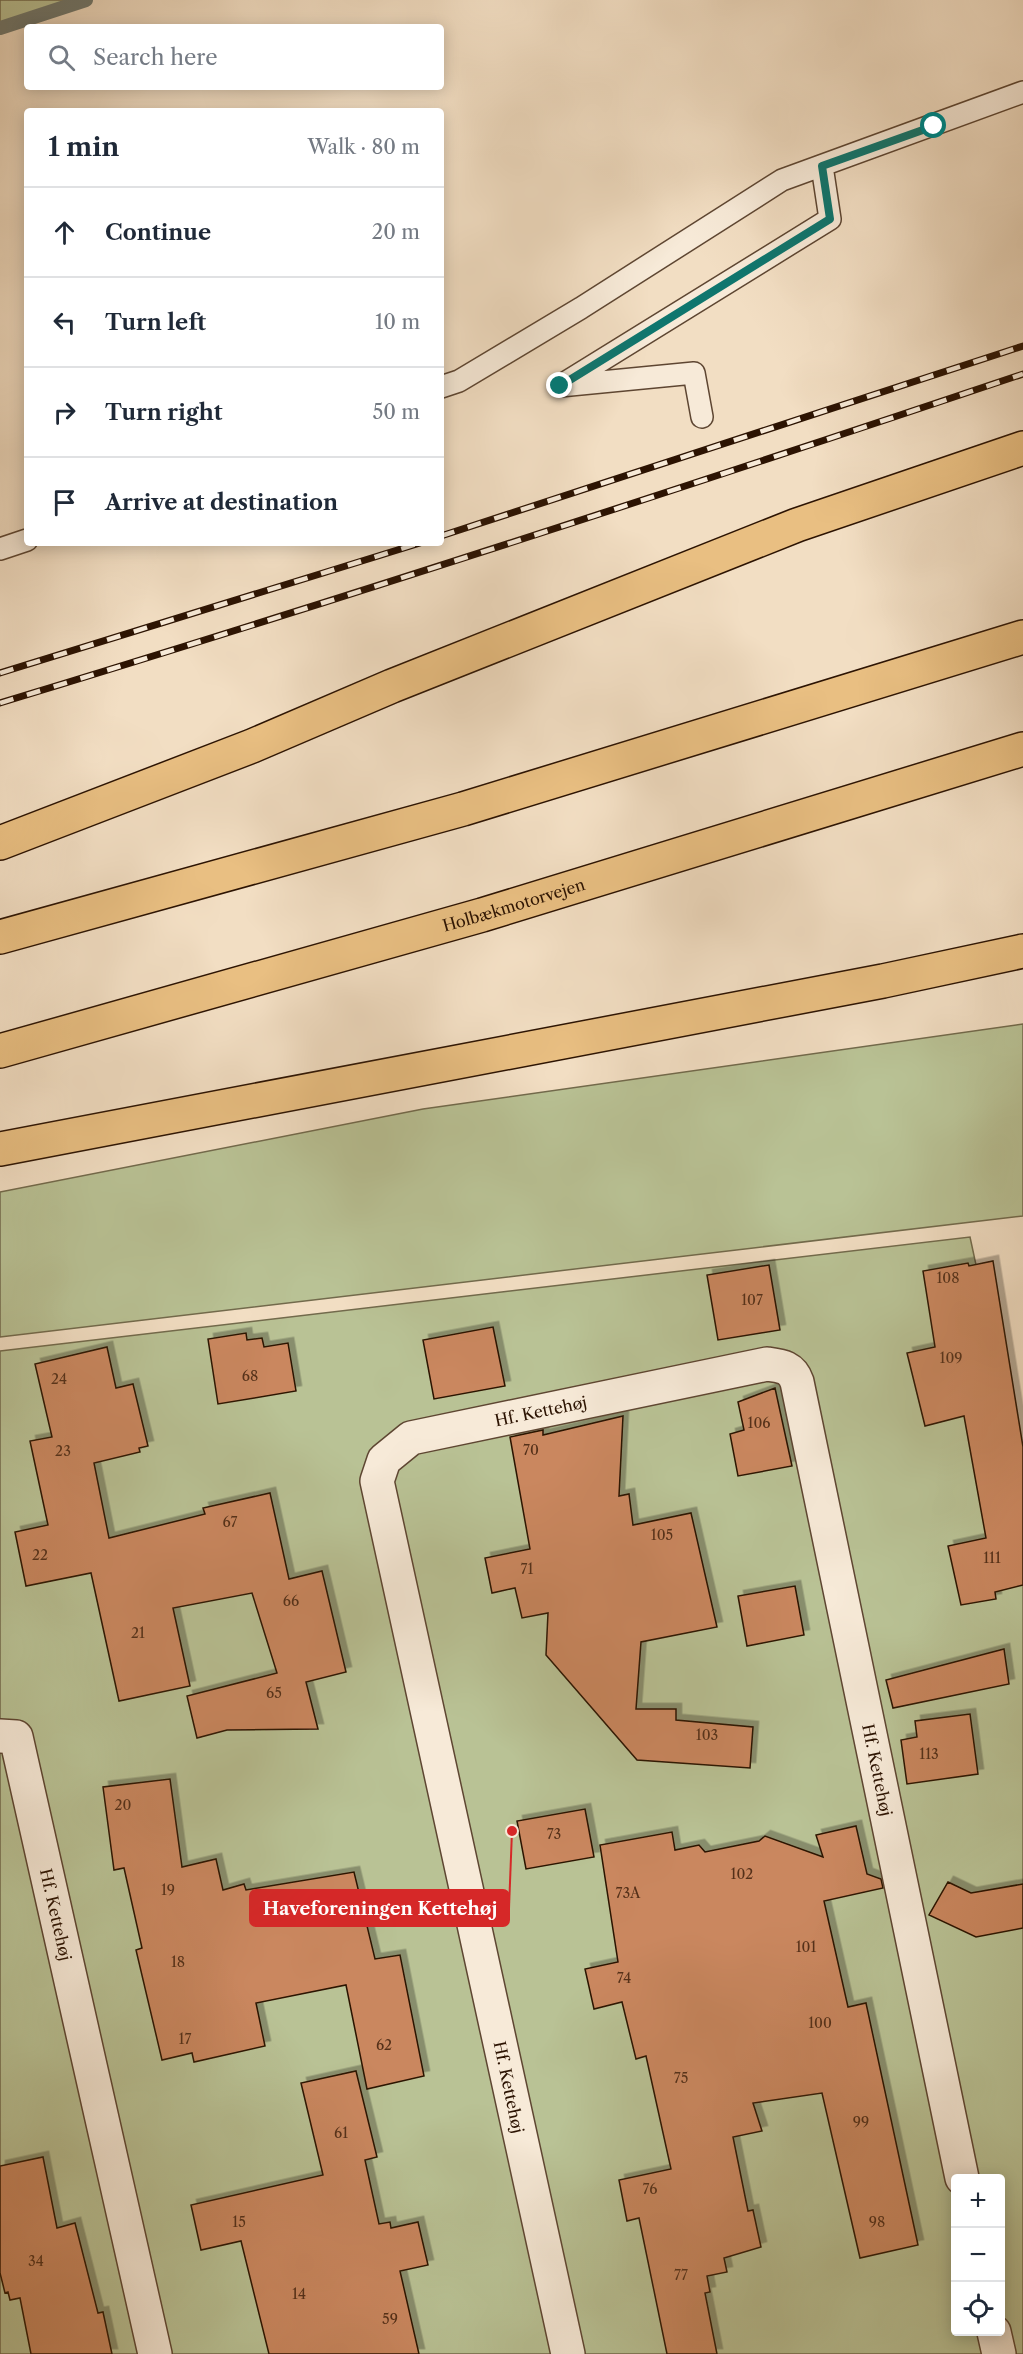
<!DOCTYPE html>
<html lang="en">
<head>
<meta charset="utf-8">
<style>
	:root { --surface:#fff; --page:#f6f6f7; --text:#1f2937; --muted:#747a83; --line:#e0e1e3 }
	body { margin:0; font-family:"Libre Caslon Text",serif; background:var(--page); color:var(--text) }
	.controls { position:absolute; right:18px; bottom:18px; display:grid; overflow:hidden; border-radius:6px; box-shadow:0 3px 15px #0003 }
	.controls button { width:54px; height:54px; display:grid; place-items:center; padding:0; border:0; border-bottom:2px solid var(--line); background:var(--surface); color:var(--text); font:30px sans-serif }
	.stop { position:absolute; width:18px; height:18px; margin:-14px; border:4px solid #0f766e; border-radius:50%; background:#fff }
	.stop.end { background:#0f766e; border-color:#fff; box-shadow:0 2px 6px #0008 }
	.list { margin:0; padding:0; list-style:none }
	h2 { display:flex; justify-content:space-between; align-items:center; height:78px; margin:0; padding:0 24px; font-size:26px }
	h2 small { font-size:20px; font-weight:400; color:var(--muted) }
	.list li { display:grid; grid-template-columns:39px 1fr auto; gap:18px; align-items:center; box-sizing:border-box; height:90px; padding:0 24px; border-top:2px solid var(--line) }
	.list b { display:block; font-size:22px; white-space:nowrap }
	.list em { font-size:20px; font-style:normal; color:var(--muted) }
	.icon { flex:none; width:33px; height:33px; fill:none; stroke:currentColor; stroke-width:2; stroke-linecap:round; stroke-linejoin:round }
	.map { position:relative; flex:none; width:1023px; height:2354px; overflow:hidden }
	.search { position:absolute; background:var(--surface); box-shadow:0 3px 15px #0003; left:24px; top:24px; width:420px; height:66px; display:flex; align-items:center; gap:15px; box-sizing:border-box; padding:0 21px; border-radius:6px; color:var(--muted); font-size:22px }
	.panel { position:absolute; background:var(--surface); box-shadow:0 3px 15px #0003; left:24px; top:108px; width:420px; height:438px; border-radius:6px }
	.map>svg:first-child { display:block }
</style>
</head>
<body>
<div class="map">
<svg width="1023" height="2354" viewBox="0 0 1023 2354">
	<defs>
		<filter id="shadow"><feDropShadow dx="5.5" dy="-5.5" stdDeviation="0" flood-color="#0004"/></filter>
	</defs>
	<rect width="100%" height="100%" fill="#f2dec3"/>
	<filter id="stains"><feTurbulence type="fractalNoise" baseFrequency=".00333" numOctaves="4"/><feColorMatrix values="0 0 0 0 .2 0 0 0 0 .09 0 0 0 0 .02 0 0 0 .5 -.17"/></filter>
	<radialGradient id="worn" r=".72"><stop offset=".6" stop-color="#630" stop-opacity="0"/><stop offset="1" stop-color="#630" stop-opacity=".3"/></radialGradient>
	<!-- green -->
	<path fill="#b9c295" stroke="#726a4c" stroke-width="1.5" fill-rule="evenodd" d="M0,0H86L0,28Z
		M1023,1024V1216L0,1337V1192L423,1109Z
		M970,1237L1023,1483V2354H0V1351ZM956,2178H1000V2332H956Z"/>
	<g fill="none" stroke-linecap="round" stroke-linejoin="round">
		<!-- stream -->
		<path stroke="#6f786f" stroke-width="14" d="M0,28L86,0"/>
	</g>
	<!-- building -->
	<path fill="#ca875f" stroke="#2c1302" stroke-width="1.5" filter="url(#shadow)" d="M993,1261L1023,1447V1585L995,1592L996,1599L961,1605L948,1546L986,1538L964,1416L925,1426L907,1353L935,1347L923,1271L968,1263L969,1266Z
		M769,1265L780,1330L718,1340L707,1275Z
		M493,1327L505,1386L434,1399L423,1340Z
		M246,1333L247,1340L262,1338L264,1347L288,1343L296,1391L218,1404L208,1339Z
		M107,1347L116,1388L133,1384L148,1446L139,1448L140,1452L94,1463L109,1538L205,1514L203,1508L270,1493L289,1579L322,1571L346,1672L306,1682L318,1729L227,1730L197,1738L187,1696L277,1673L252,1593L173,1608L190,1686L119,1701L91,1573L26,1586L15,1532L48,1525L30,1441L52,1437L35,1364Z
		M775,1388L792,1466L738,1476L730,1434L744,1430L738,1402Z
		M623,1416L619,1496L629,1494L633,1525L691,1513L717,1627L641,1642L636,1709H676V1720L753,1727L750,1768L637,1760L546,1655L548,1613L522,1618L515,1588L492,1593L485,1558L530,1549L510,1437L543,1430V1435Z
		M795,1586L804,1635L747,1646L738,1596Z
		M1004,1649L1009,1684L893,1708L886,1680Z
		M970,1714L978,1774L907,1784L901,1740L917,1737L915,1721Z
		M170,1779L182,1867L216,1859L223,1890L244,1884L246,1890L354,1872L375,1959L400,1955L424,2076L367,2089L346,1985L256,2003L265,2046L194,2062L192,2053L162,2060L136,1950L142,1948L124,1868L114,1870L103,1787Z
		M585,1809L594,1857L526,1869L517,1821Z
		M856,1826L867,1874L881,1879L883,1888L824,1901L848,2007L866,2003L918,2245L860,2258L822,2093L753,2103L762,2131L733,2137L748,2211L753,2210L761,2247L724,2258L727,2272L707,2276L710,2292L705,2293L717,2354H667L639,2218L627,2221L619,2180L671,2169L646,2056L636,2059L622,2002L594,2009L585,1969L618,1962L600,1845L672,1832L675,1850L699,1845L705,1852L759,1841L765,1836L823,1857L816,1835Z
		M948,1882L971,1893L1023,1884V1928L976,1937L929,1915Z
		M356,2071L377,2157L365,2160L379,2224L390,2222L391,2228L418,2222L428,2265L400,2271L419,2354H269L241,2241L201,2250L191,2205L323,2175L301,2083Z
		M43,2157L57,2228L75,2223L98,2313L103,2312L112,2354H31L20,2298L10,2300L8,2292L5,2293L0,2273V2166Z"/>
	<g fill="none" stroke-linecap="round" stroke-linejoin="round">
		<!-- lane casing -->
		<g stroke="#5e4632" stroke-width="24">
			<path id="lane" d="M441,387L459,381L581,308L782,180L1023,92
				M702,417L694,373L560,386L830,219L822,166
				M0,549L27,540"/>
		</g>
		<!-- street casing -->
		<g stroke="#5e4632" stroke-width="36">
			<g id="street">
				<path id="s1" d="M0,1736L16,1737L155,2354"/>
				<path d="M994,2332L999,2354"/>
				<path id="s2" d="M568,2354L377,1481L384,1460L411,1438L767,1364C782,1366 792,1367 797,1382L962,2178"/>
			</g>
		</g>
		<!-- highway casing -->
		<g stroke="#2c1302" stroke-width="36">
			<g id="highway">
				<path d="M0,843L252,746L392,686L797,525L1023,448"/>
				<path d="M0,937L463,809L1023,637"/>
				<path id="s3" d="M0,1051L482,915L1023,749"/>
				<path d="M0,1149L883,981L1023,951"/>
			</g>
		</g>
		<!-- lane -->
		<use href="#lane" stroke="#f7ead8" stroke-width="21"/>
		<!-- street -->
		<use href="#street" stroke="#f7ead8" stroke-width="33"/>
		<!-- highway -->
		<use href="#highway" stroke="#e9bf82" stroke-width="33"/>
		<!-- rail casing -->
		<g stroke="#2c1302" stroke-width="7">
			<path id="rail" d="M441,536L1023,346
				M0,673L420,543
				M0,703C343,599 683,488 1023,374"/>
		</g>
		<!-- rail -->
		<use href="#rail" stroke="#f7ead8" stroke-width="4.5" stroke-dasharray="14" stroke-linecap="butt"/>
	</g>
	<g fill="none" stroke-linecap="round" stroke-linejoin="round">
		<!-- route -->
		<path stroke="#0f766e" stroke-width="8" d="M560,386L830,219L822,166L934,126"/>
	</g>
	<g text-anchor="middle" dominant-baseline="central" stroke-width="6" stroke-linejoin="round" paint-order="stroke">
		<!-- number labels -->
		<g font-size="14" fill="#543019">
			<text x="948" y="1278">108</text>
			<text x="752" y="1300">107</text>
			<text x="951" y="1358">109</text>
			<text x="250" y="1376">68</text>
			<text x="59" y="1379">24</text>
			<text x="759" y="1423">106</text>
			<text x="531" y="1450">70</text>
			<text x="63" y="1451">23</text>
			<text x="230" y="1522">67</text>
			<text x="662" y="1535">105</text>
			<text x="40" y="1555">22</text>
			<text x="992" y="1558">111</text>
			<text x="527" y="1569">71</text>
			<text x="291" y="1601">66</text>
			<text x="138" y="1633">21</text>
			<text x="274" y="1693">65</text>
			<text x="707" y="1735">103</text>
			<text x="929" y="1754">113</text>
			<text x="123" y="1805">20</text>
			<text x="554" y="1834">73</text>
			<text x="742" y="1874">102</text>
			<text x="168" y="1890">19</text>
			<text x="628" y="1893">73A</text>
			<text x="806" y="1947">101</text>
			<text x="178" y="1962">18</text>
			<text x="624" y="1978">74</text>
			<text x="820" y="2023">100</text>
			<text x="185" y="2039">17</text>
			<text x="384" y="2045">62</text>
			<text x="681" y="2078">75</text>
			<text x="861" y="2122">99</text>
			<text x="341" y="2133">61</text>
			<text x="650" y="2189">76</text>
			<text x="239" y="2222">15</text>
			<text x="877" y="2222">98</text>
			<text x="36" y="2261">34</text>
			<text x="681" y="2275">77</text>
			<text x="299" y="2294">14</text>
			<text x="390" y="2319">59</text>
		</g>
		<!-- street labels -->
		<g font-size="16" fill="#2c1302" stroke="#f7ead8">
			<text stroke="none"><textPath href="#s3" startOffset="534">Holbækmotorvejen</textPath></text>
			<text stroke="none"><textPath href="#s2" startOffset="1083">Hf. Kettehøj</textPath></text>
			<text stroke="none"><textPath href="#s2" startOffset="1748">Hf. Kettehøj</textPath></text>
			<text stroke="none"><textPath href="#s1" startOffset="198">Hf. Kettehøj</textPath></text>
			<text transform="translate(509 2087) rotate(78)">Hf. Kettehøj</text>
		</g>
	</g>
	<!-- callouts -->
	<path fill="none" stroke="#d62828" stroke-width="2" d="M512 1831L509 1908"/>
	<circle fill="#d62828" stroke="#f7ead8" stroke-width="2" cx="512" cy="1831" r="6"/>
	<rect fill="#d62828" stroke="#d62828" stroke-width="2" x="250" y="1890" width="259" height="36" rx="6"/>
	<g font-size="18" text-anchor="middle" font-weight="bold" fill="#fff">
		<text x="380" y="1915">Haveforeningen Kettehøj</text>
	</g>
	<rect width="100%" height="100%" filter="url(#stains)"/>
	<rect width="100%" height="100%" fill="url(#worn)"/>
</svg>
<div class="controls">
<button>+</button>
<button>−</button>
<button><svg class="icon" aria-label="locate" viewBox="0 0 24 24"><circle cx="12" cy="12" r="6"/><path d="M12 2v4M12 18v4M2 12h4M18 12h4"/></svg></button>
</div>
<div class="stop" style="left:934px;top:126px"></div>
<div class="stop end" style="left:560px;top:386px"></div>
<div class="search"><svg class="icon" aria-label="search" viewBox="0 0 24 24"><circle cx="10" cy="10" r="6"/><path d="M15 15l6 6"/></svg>Search here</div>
<section class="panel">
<h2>1 min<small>Walk · 80 m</small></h2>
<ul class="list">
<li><svg class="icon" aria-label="ahead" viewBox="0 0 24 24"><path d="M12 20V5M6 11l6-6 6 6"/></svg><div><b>Continue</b></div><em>20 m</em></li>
<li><svg class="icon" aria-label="left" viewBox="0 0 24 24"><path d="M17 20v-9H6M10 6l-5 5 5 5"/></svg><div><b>Turn left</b></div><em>10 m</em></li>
<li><svg class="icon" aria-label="right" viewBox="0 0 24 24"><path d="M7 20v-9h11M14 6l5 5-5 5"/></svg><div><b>Turn right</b></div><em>50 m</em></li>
<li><svg class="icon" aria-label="arrive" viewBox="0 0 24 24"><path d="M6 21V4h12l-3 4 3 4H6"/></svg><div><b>Arrive at destination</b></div></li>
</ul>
</section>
</div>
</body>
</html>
